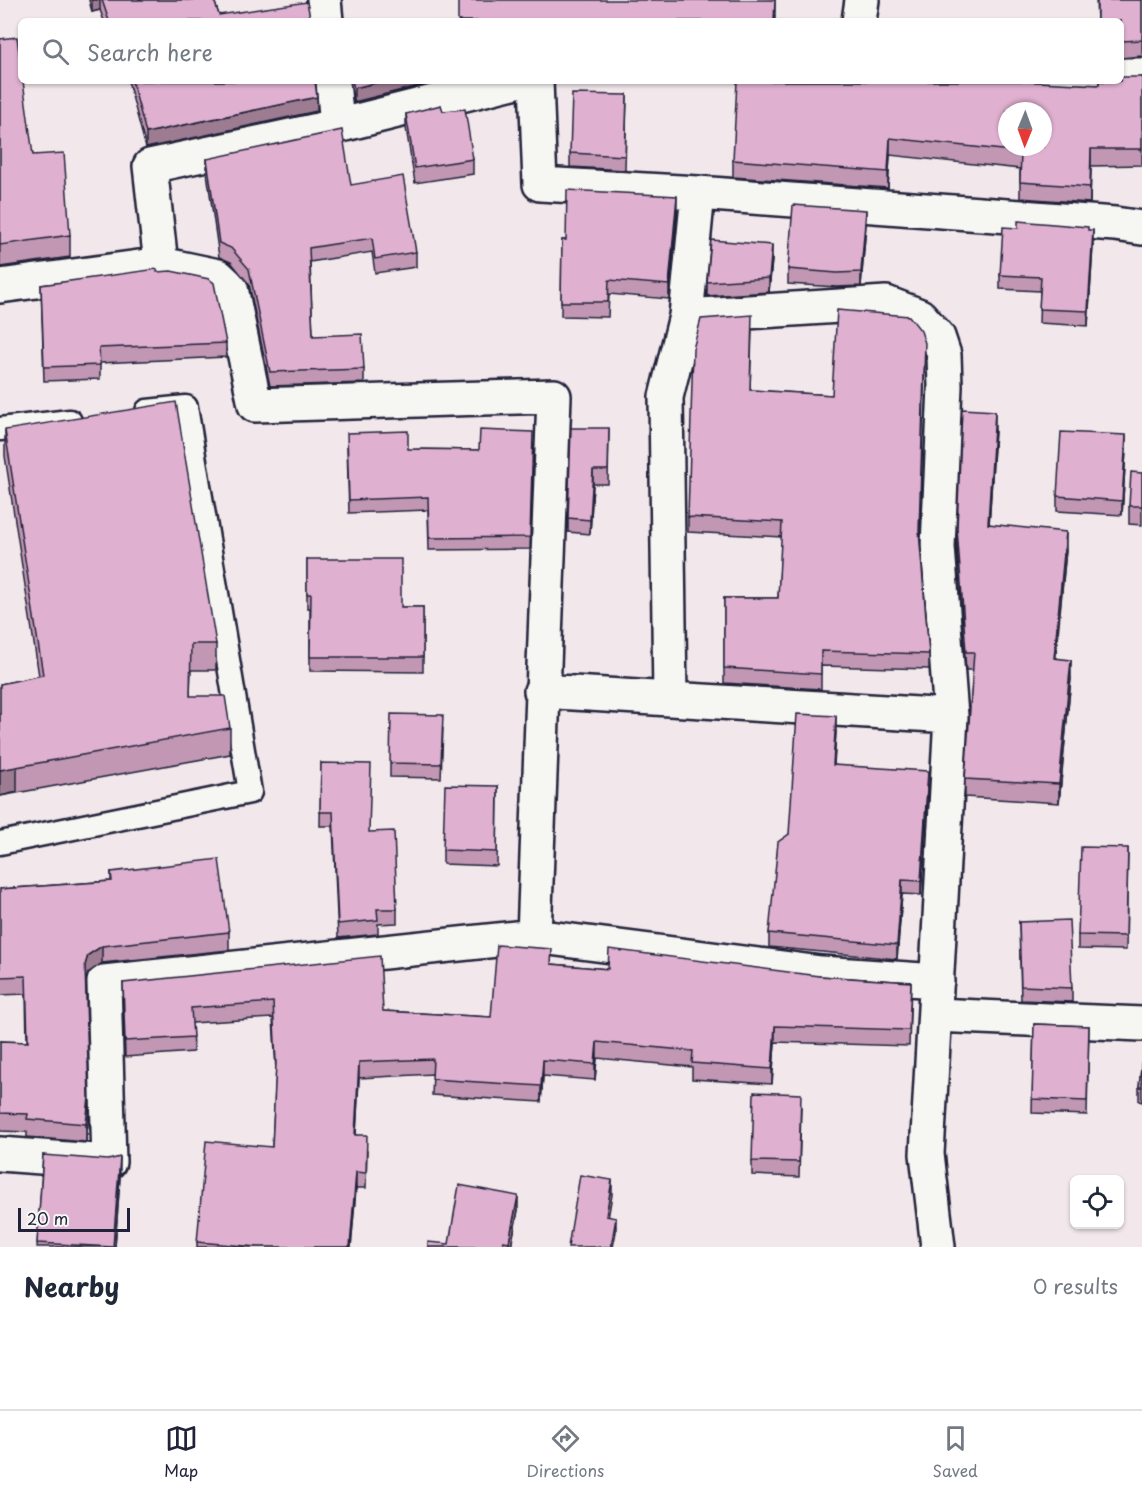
<!DOCTYPE html>
<html lang="en">
<head>
<meta charset="utf-8">
<style>
	:root { --surface:#fff; --page:#f6f6f7; --text:#1f2937; --muted:#747a83; --line:#e0e1e3; --accent:#22223b }
	body { margin:0; font-family:"Playpen Sans",sans-serif; background:var(--page); color:var(--text) }
	.controls { position:absolute; right:18px; bottom:18px; display:grid; overflow:hidden; border-radius:9px; box-shadow:0 2px 4px #0004 }
	.controls button { width:54px; height:54px; display:grid; place-items:center; padding:0; border:0; border-bottom:2px solid var(--line); background:var(--surface); color:var(--text); font:30px sans-serif }
	.compass { position:absolute; left:998px; top:102px; width:54px; height:54px; border-radius:50%; background:var(--surface); box-shadow:0 2px 4px #0004; rotate:181deg }
	.scale { position:absolute; left:18px; bottom:15px; width:112px; box-sizing:border-box; padding-left:6px; border:3px solid #22223b; border-top:0; font-size:16px; line-height:21px; white-space:nowrap; color:#22223b; -webkit-text-stroke:4px #f6f6f2; paint-order:stroke }
	.list { margin:0; padding:0; list-style:none }
	h2 { display:flex; justify-content:space-between; align-items:center; height:78px; margin:0; padding:0 24px; font-size:26px }
	h2 small { font-size:20px; font-weight:400; color:var(--muted) }
	.icon { flex:none; width:33px; height:33px; fill:none; stroke:currentColor; stroke-width:2; stroke-linecap:round; stroke-linejoin:round }
	.map { position:relative; flex:none; width:1142px; height:1247px; overflow:hidden }
	.search { position:absolute; background:var(--surface); box-shadow:0 2px 4px #0004; left:18px; right:18px; top:18px; height:66px; display:flex; align-items:center; gap:15px; box-sizing:border-box; padding:0 21px; border-radius:9px; color:var(--muted); font-size:22px }
	.sheet { height:162px; background:var(--surface) }
	nav { display:flex; justify-content:space-around; align-items:center; box-sizing:border-box; height:84px; border-top:2px solid var(--line); background:var(--surface); font-size:16px; color:var(--muted) }
	nav a { display:grid; justify-items:center; gap:3px }
	nav .on { color:var(--accent) }
	.map>svg:first-child { display:block }
</style>
</head>
<body>
<div class="map">
<svg width="1142" height="1247" viewBox="0 0 1142 1247">
	<rect width="100%" height="100%" fill="#f2e8eb"/>
	<filter id="ink" filterUnits="userSpaceOnUse"><feTurbulence type="fractalNoise" baseFrequency=".0167" numOctaves="2"/><feDisplacementMap in="SourceGraphic" scale="12" xChannelSelector="R" yChannelSelector="G"/><feConvolveMatrix kernelMatrix="1 2 1 2 8 2 1 2 1" color-interpolation-filters="sRGB"/></filter>
	<g filter="url(#ink)">
		<g fill="none" stroke-linecap="round" stroke-linejoin="round">
			<!-- service casing -->
			<g stroke="#22223b" stroke-width="27">
				<path id="service" d="M0,429L70,421
					M0,843L250,792L186,407L147,411"/>
			</g>
			<!-- minor casing -->
			<g stroke="#22223b" stroke-width="38">
				<path id="minor" d="M324,0L326,21
					M859,21L862,0
					M1121,75H1142
					M333,81L337,126
					M536,81L540,184L698,193L686,316L666,397L670,699L951,716L927,1154L938,1247
					M698,193L1115,224L1142,228
					M161,264L218,276L231,288L255,405L554,396L534,936
					M0,286L161,264L150,166L337,126L517,81
					M686,316L886,303L920,316L938,337L944,355L945,386L938,547L951,716
					M541,691L670,699
					M935,1015L1142,1024
					M0,1154L109,1162L104,982L534,936L821,973L937,981"/>
			</g>
			<!-- service -->
			<use href="#service" stroke="#f6f6f2" stroke-width="22"/>
			<!-- minor -->
			<use href="#minor" stroke="#f6f6f2" stroke-width="33"/>
		</g>
		<!-- wall -->
		<path fill="#c197b3" stroke="#22223b" stroke-width="1.5" d="M89,0H214L219,15L310,17L315,21H104L100,10L92,12Z
			M775,0V21H458Z
			M1096,0H1142V56L1121,58V21H1097Z
			M0,39L33,155L70,235V257L0,267Z
			M1142,77V165L1091,166L1090,203L1020,198V169L890,155L888,188L733,177V160L1017,82L1099,85V81H1121Z
			M128,81H315L317,111L146,148Z
			M350,81H434V82L354,102Z
			M627,95L625,170L570,167V153Z
			M443,111L473,159V174L415,183L406,128V114Z
			M207,159L351,185L416,252V267L375,273L372,252L310,262L313,336L364,369V383L270,386L249,284L231,262L219,257L207,173Z
			M677,211L669,299L609,294L608,317L561,316L562,240H566Z
			M866,224L861,286L837,287L788,284V269Z
			M1018,228L1088,230L1093,245L1088,326L1039,323L1040,291L1000,289V275Z
			M772,259L769,292L707,296V282Z
			M157,272L226,343V357L100,363V379L44,381L41,285Z
			M752,331L750,390L832,395L925,358L920,536L929,654V669L821,666V689L724,683V598H778L782,537L688,532V517Z
			M609,428L608,484H593L590,534L568,532V518Z
			M5,430L216,644V670H191L190,696L230,728V754L0,796V684L39,676L5,456Z
			M995,430L989,524L1066,550L1055,658L1071,678L1059,803L965,797V779L973,670H966L957,547V528Z
			M533,444L530,549L429,550L428,510L349,513L347,446L408,449L479,450Z
			M1126,449L1122,515L1057,511V496Z
			M1142,473V525L1129,524V506Z
			M307,559L401,607H423V672L310,671V608H307Z
			M443,729L441,778L390,777V763Z
			M836,731L834,765L928,785L921,895L902,894L897,959L769,947V933L789,834Z
			M321,763L369,832L397,909V923L378,924V934L338,938L333,826H320Z
			M498,786L497,866L443,864V850Z
			M1128,848L1126,950L1078,949V935Z
			M111,872L229,932V950L102,963L88,973L86,981L89,1114L86,1142L27,1137V1132L0,1131V1041L27,1042L26,994L0,995V889L111,881Z
			M1019,922L1072,988V1002L1021,1000Z
			M552,964L608,969L819,976L911,982L909,1046L775,1042L772,1084L692,1079V1067L597,1058L595,1080L543,1076L541,1102L432,1095L433,1074L359,1078L356,1135L367,1151L366,1188H356L351,1247H197V1242L272,1147L276,1071L273,1018L192,1023L193,1052L125,1057L123,983L383,1011L491,1017Z
			M1034,1024L1089,1026L1087,1115L1032,1113Z
			M1142,1058V1102L1139,1101V1087Z
			M801,1108L799,1177L752,1175V1161Z
			M43,1155L120,1177L115,1247H37Z
			M518,1210L511,1247H428L449,1244Z"/>
		<!-- shaded-wall -->
		<path fill="#9d7b92" stroke="#22223b" stroke-width="1.5" d="M92,0H100V10L92,12Z
			M383,81H434V82L354,102V88Z
			M317,97V111L146,148V133Z
			M890,138V155L888,188V172Z
			M1091,149V166L1090,203V187Z
			M677,196V211L669,299V285Z
			M866,210V224L861,286V272Z
			M1093,230V245L1088,326V311Z
			M772,245V259L769,292V278Z
			M995,411V430L988,542V524Z
			M1126,435V449L1122,515V501Z
			M593,470V484L590,534V520Z
			M1066,532V550L1054,677V658Z
			M1071,660V678L1059,803V784Z
			M836,716V731L833,779V765Z
			M17,766V792L0,796V770Z
			M928,771V785L921,895V881Z
			M902,880V894L897,959V945Z
			M102,946V963L88,973L85,983V965L88,955Z
			M775,1026V1042L772,1084V1069Z
			M597,1042V1058L595,1080V1064Z
			M543,1060V1076L541,1102V1086Z
			M359,1062V1078L355,1151V1135Z
			M89,1097V1114L86,1142V1124Z
			M120,1157V1177L115,1247H113Z
			M356,1172V1188L351,1247H350Z
			M612,1180V1195L606,1231V1216Z
			M518,1196V1210L511,1247H509V1242Z
			M616,1218V1232L613,1247H611Z"/>
		<!-- building -->
		<path fill="#e0b0d0" stroke="#22223b" stroke-width="1.5" fill-rule="evenodd" d="M102,0H214L219,15L307,2L310,17L315,21H109Z
			M458,0H775L774,21H458Z
			M1097,0H1142V40L1121,41V21H1097Z
			M17,37L21,67V81H23L33,155L64,153L70,235L0,245V39Z
			M1121,77H1142V149H1091L1090,187L1020,182L1021,152L890,138L888,172L733,160L737,81H1017L1099,85V81H1121ZM1007,111H1043V147H1007Z
			M132,81H315L317,97L146,133Z
			M352,81H383L354,88Z
			M572,94L627,95L625,156L570,153Z
			M441,105L443,111L465,109L473,159L415,168L406,114Z
			M342,130L351,185L403,176L416,252L375,259L372,238L309,248L313,336L362,334L364,369L270,372L249,269L231,248L219,243L207,159Z
			M567,190L677,196L669,285L609,280L608,302H561L562,240H566Z
			M793,205L866,210L861,272L837,273L788,269Z
			M1018,221L1088,227V230H1093L1088,311L1039,309L1041,277L1000,275L1003,227L1018,228Z
			M711,240L772,245L769,278L707,282Z
			M157,269V272L171,271L209,279L214,283L226,343L99,348L100,365L44,367L41,285Z
			M837,310L909,316L921,331L925,343L919,531L929,654L821,651V674L724,668V598H778L782,522L688,517L693,349L701,319L752,315L750,390L832,395Z
			M176,402L216,644H191L190,696H225L230,728L0,770V684L43,675L5,430Z
			M962,409L995,411L988,524L1066,532L1054,658L1071,660L1059,784L965,779L974,652H966L957,528Z
			M571,428H609L608,470H593L590,520L568,518Z
			M480,430L533,432L530,537L429,538L428,497L349,500L347,433L408,431V449L479,450Z
			M1061,432L1126,435L1122,501L1057,496Z
			M1131,472L1142,473V506H1129Z
			M307,559H401V607H423V657H310L311,594H307Z
			M391,714L443,715L441,764L390,763Z
			M797,714L836,716L833,765L928,771L921,881L902,880L897,945L769,933L778,842L789,834Z
			M321,763L371,764L369,832L394,831L397,909H377L378,920L338,924L333,812H320Z
			M445,785L498,786L497,852L443,850Z
			M1081,847L1128,848L1126,936L1078,935Z
			M219,859L229,932L102,946L88,955L85,965L89,1097L86,1124L27,1119L28,1114L0,1113V1041L28,1042L26,976L0,977V889L112,881L111,872Z
			M1069,920L1072,988L1021,986L1019,922Z
			M497,945L552,949L551,964L608,969L609,949L819,976L911,982L909,1030L775,1026L772,1069L692,1063L693,1051L597,1042L595,1064L543,1060L541,1086L432,1079L433,1059L359,1062L355,1135H367L366,1173L356,1172L350,1247H258L197,1242L206,1141L272,1147L276,1063L273,1002L191,1008L193,1037L125,1041L123,983L380,956L383,1011L491,1017Z
			M1034,1024L1089,1026L1087,1101L1032,1099Z
			M1142,1058V1087H1139Z
			M754,1092L801,1094L799,1162L752,1161Z
			M43,1155L108,1160L120,1157L113,1247L37,1243Z
			M580,1175L612,1180L606,1216L616,1218L611,1247H568Z
			M459,1185L518,1196L509,1242L503,1241V1247H428V1242L449,1244Z"/>
	</g>
</svg>
<div class="controls">
<button><svg class="icon" aria-label="locate" viewBox="0 0 24 24"><circle cx="12" cy="12" r="6"/><path d="M12 2v4M12 18v4M2 12h4M18 12h4"/></svg></button>
</div>
<svg class="compass" viewBox="-18 -18 36 36"><path d="M0-13l5 13h-10z" fill="#e53935"/><path d="M0 13l5-13h-10z" fill="#747a83"/></svg>
<div class="scale">20 m</div>
<div class="search"><svg class="icon" aria-label="search" viewBox="0 0 24 24"><circle cx="10" cy="10" r="6"/><path d="M15 15l6 6"/></svg>Search here</div>
</div>
<section class="sheet">
<h2>Nearby<small>0 results</small></h2>
<ul class="list">
</ul>
</section>
<nav>
<a class="on"><svg class="icon" aria-label="map" viewBox="0 0 24 24"><path d="M3 6l6-2 6 2 6-2v14l-6 2-6-2-6 2zM9 4v14M15 6v14"/></svg>Map</a>
<a><svg class="icon" aria-label="directions" viewBox="0 0 24 24"><path d="M12 3l9 9-9 9-9-9zM9 14v-3h6M13 9l2 2-2 2"/></svg>Directions</a>
<a><svg class="icon" aria-label="saved" viewBox="0 0 24 24"><path d="M7 4h10v16l-5-4-5 4z"/></svg>Saved</a>
</nav>
</body>
</html>
